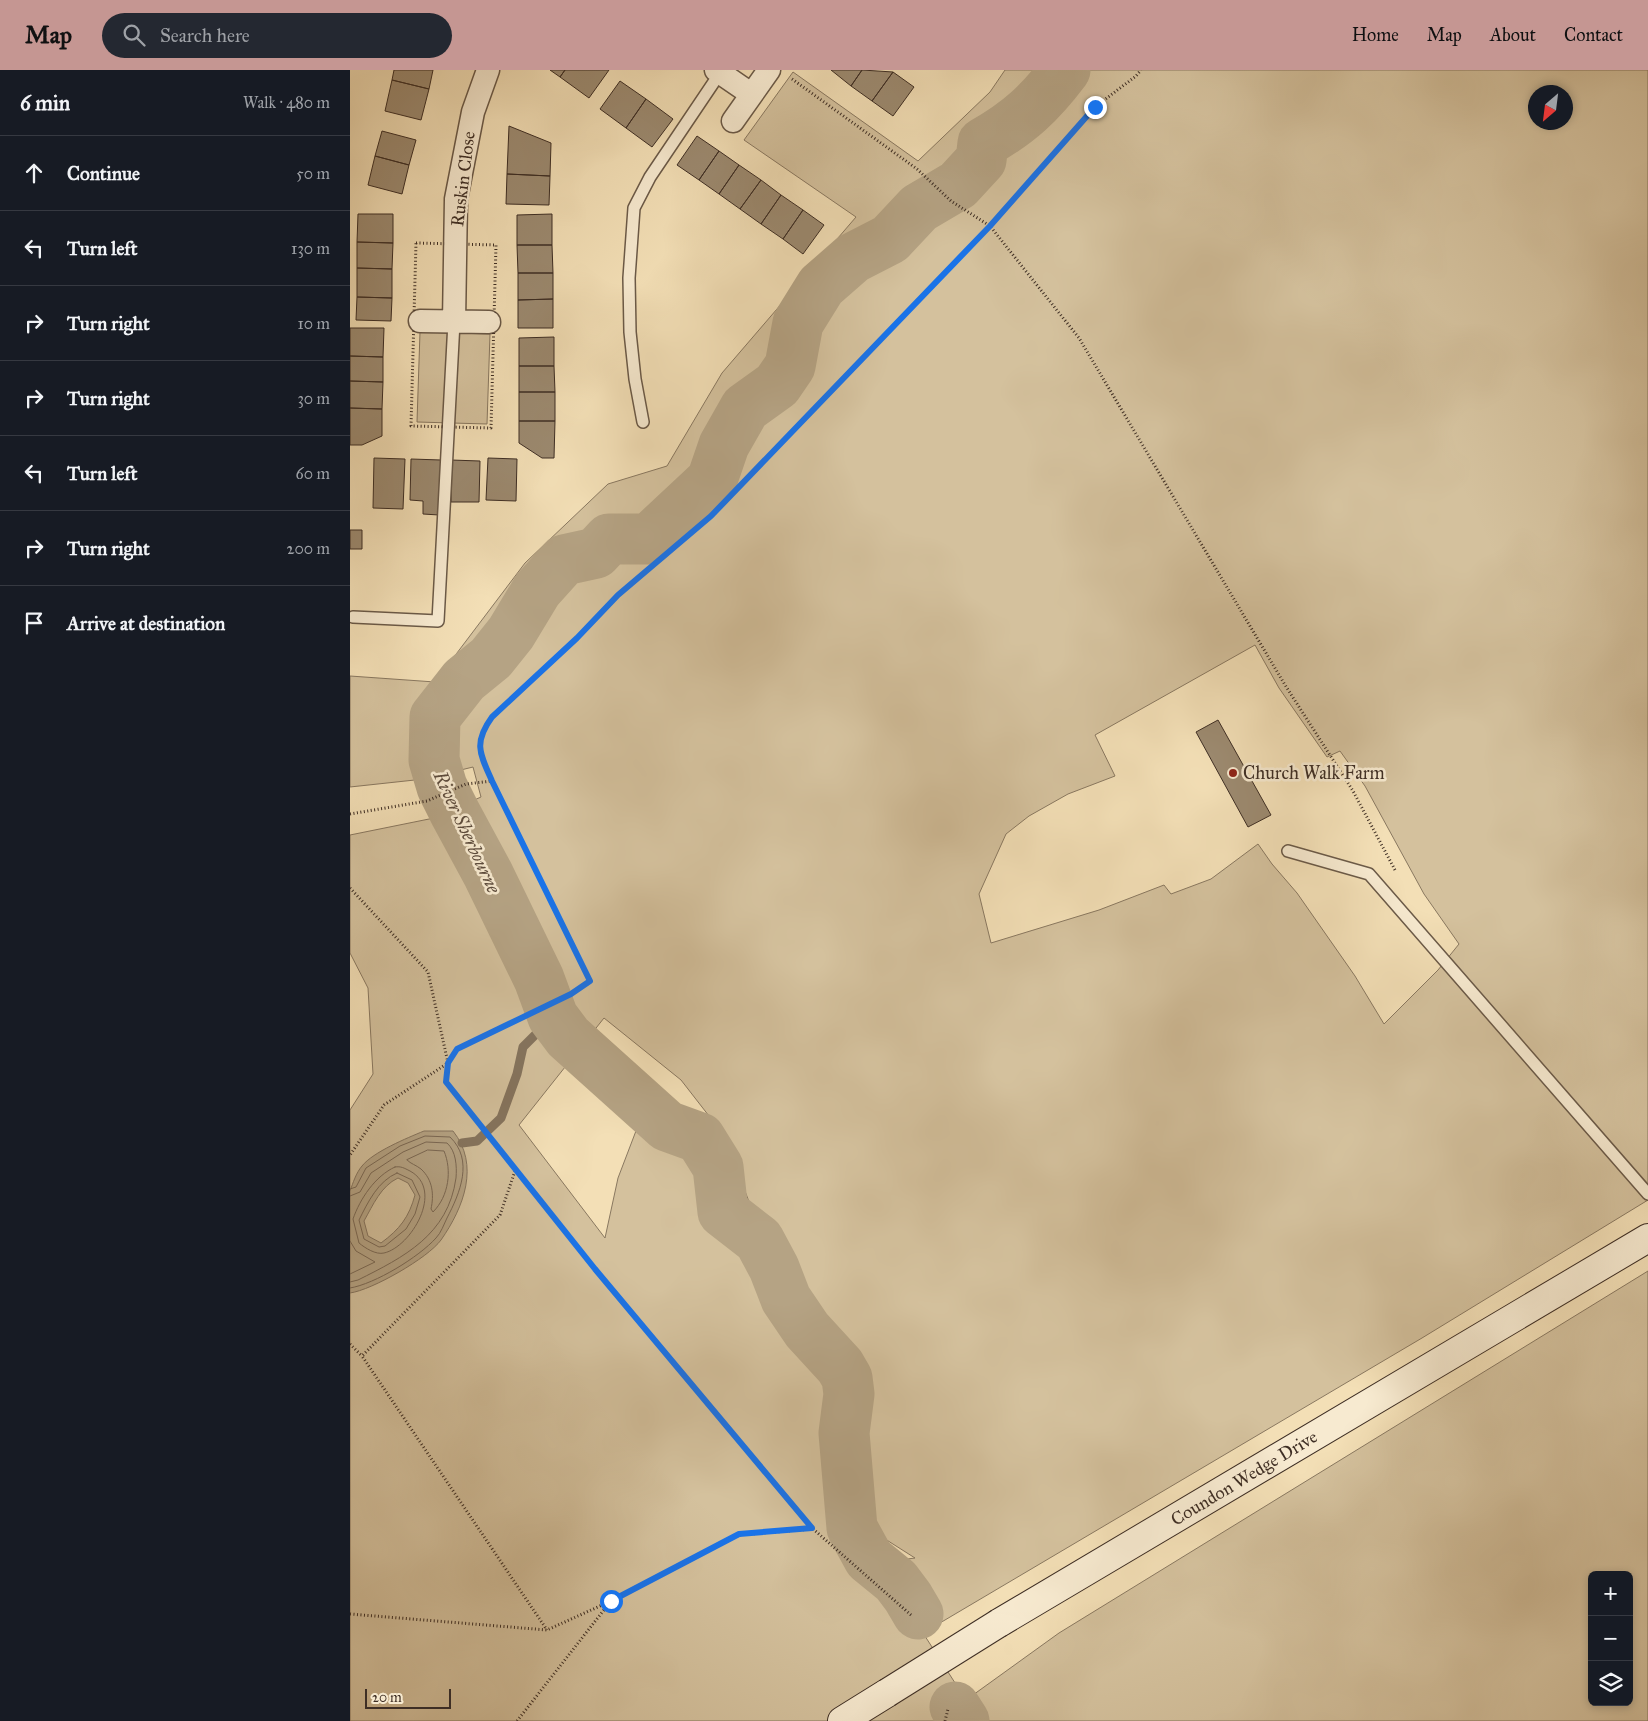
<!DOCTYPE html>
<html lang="en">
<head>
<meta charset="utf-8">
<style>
	:root { --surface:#171b24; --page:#242831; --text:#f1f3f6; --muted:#9ea1a6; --line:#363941; --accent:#c59692 }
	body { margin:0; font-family:"IM FELL Great Primer",serif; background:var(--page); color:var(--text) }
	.controls { position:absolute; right:15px; bottom:15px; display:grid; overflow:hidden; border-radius:8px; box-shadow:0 2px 8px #0003 }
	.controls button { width:45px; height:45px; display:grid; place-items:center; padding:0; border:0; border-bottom:1px solid var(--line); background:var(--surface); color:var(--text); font:25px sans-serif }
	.compass { position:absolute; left:1178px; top:15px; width:45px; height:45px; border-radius:50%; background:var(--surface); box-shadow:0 2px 8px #0003; rotate:208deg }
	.scale { position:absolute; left:15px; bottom:12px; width:86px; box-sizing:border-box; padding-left:5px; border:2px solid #3e2e24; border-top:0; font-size:14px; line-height:18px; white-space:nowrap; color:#3e2e24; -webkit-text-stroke:4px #f7ead0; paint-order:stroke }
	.stop { position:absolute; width:15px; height:15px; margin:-11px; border:4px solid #1a73e8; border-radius:50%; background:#fff }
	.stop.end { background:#1a73e8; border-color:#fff; box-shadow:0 1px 5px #0008 }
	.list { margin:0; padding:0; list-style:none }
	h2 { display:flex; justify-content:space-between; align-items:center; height:65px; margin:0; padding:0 20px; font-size:21px }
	h2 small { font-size:16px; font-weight:400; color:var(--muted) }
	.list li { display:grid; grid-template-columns:32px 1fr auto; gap:15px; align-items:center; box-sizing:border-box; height:75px; padding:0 20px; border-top:1px solid var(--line) }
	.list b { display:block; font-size:19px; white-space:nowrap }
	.list em { font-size:16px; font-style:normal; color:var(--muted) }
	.icon { flex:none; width:28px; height:28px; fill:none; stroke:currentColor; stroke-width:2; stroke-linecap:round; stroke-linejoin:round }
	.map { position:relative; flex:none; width:1298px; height:1651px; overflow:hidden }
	header { display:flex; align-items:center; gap:30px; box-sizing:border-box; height:70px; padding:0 25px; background:var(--accent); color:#111 }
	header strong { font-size:24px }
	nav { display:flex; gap:28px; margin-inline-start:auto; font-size:18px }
	.search { width:350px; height:45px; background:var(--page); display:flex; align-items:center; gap:12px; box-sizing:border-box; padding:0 18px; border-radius:28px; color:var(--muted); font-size:19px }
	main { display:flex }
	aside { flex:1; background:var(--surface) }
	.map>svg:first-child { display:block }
</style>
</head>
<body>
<header>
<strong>Map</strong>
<div class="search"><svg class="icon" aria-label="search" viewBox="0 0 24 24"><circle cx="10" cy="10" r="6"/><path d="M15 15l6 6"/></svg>Search here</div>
<nav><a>Home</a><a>Map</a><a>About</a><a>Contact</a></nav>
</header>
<main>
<aside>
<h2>6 min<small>Walk · 480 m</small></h2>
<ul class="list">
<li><svg class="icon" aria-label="ahead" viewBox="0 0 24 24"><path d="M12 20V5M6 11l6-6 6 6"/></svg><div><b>Continue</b></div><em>50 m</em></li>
<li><svg class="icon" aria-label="left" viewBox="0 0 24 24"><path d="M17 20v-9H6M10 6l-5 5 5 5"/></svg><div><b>Turn left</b></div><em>130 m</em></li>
<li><svg class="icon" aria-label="right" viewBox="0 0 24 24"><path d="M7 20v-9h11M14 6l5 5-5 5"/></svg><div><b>Turn right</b></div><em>10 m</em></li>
<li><svg class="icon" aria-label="right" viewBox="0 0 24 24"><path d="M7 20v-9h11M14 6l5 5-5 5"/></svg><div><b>Turn right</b></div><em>30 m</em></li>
<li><svg class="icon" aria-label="left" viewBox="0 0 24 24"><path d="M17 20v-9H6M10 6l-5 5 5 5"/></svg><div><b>Turn left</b></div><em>60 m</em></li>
<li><svg class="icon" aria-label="right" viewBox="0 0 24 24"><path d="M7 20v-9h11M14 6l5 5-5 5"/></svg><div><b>Turn right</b></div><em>200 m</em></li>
<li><svg class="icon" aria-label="arrive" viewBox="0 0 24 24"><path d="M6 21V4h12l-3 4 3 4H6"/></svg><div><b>Arrive at destination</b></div></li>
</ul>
</aside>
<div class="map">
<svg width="1298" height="1651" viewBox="0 0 1298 1651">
	<rect width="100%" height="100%" fill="#f3dfb6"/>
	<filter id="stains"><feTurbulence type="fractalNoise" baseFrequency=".004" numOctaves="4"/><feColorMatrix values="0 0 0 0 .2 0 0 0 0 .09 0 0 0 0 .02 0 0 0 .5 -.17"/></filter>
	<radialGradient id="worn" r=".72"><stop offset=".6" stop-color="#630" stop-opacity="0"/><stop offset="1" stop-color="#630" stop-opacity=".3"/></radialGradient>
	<!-- green -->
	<path fill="#d4c19d" stroke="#897860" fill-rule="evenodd" d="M655,0H1298V1130L1072,1268L573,1563L616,1630L709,1563L1298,1201V1651H0V1040L23,1004L18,918L0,883V765L84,748L131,727L123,697L74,709L0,717V606L85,612L175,493L258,414L317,396L372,303L506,147L394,70L443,2L568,91L640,22ZM1186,22H1216V52H1186ZM905,575L929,618L977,687L990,681L1015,716L1074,824L1109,874L1088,900L1034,954L1005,906L947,823L922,794L908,774L861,809L821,824L814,815L749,840L641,873L629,824L656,764L679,746L718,724L765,706L745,665ZM254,948L331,1010L373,1064L403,1142L419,1159L452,1222L497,1275L514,1313L510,1366L513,1445L524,1462L565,1488L519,1494L493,1456L479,1358L483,1307L449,1272L420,1234L399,1184L360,1148L356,1104L339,1078L313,1068L289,1053L268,1108L255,1168L169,1055ZM1242,1505H1279V1632H1242Z
		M70,262L140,264L137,354L67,352Z"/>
	<!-- water -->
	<path fill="#b5a384" stroke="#85745e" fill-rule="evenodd" d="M74,1061H103C130,1095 114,1137 91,1170C78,1188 22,1220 0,1223V1121C3,1113 6,1103 12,1096C23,1082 57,1068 74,1061ZM48,1108L58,1113L65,1125C59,1147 50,1159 31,1173L18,1166L14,1151C23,1135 31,1116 48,1108Z"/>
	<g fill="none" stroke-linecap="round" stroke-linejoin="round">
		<!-- shore -->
		<path stroke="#7a6854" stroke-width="1" d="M78,1080L94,1081C102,1100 99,1126 83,1142L81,1139C84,1125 83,1110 71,1099C66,1095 61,1094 57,1090Z
			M45,1097C51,1096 54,1098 60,1101C95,1120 61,1177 34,1183C26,1185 15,1178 9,1173L3,1149C10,1129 25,1106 45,1097Z
			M47,1103L62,1110L70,1127L65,1144L56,1159L35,1176L29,1177L14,1169L9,1150C18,1132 28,1111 47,1103Z
			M0,1119L6,1117L16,1098L50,1076L75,1066L100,1067C124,1090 110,1123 97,1148C94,1154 91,1163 86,1168C69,1187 25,1214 0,1218
			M0,1126L10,1122L21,1103L53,1082L76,1072L97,1073C106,1081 107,1096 106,1108C98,1165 54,1187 8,1210L0,1212
			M0,1171L6,1181L25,1192L0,1204"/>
		<!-- stream -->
		<path stroke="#85745e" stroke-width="9" d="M112,1073L127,1071L151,1048L167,1004L173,977L203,947"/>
		<!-- river -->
		<path stroke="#b5a384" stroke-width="51" d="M568,1544L558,1527L546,1511L519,1489L502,1458L494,1363L499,1324L497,1308L490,1296L457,1260L436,1229L424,1198L409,1170L373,1142L368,1097L350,1068L317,1056L218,967L203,947L189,909L138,804L105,743L92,717L84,690L85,647L114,610L141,588L161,563L187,520L214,490L246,483L259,469H299L362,410L374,375L395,338L427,315L440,296L448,253L471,216L503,188L540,169L569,138L608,115L631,90L633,73C670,52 690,33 715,0
			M605,1637L614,1651"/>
	</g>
	<!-- building -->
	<path fill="#9c8a70" stroke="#3e2e24" d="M44,0H83L79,19L42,10Z
		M200,0H215L210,7Z
		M215,0H259L239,28L210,7Z
		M481,0H512L501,16Z
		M512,0L543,2L522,31L501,16Z
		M543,2L564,17L543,46L522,31Z
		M42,10L79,19L71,50L35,41Z
		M270,11L296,29L276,58L250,39Z
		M296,29L323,49L302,77L276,58Z
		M159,56L201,73L200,106L157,104Z
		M32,61L66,70L59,95L25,86Z
		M347,66L369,81L349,110L327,95Z
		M369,81L389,95L369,124L349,110Z
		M25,86L59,95L52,124L18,115Z
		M389,95L411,110L390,139L369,124Z
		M157,104L200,106L199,135L156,134Z
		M411,110L431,125L411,154L390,139Z
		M431,125L453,140L433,169L411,154Z
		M453,140L474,155L453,184L433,169Z
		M8,144H43V173L7,172Z
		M202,144V175H167V145Z
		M7,172L43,173L42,199L7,198Z
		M167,175H202L203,203H168Z
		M7,198L42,199V228L7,227Z
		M168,203H203V229L168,230Z
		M7,227L42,228L41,251L6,250Z
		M203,229V258H168V230Z
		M0,258H34L33,287L0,286Z
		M204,267V296H169V268Z
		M0,286L33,287V312L0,311Z
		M169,296H204L205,322H169Z
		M0,311L33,312L32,339L0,338Z
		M169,322H205V351H169Z
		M0,338L32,339V366L12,375H0Z
		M169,351H205L204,388H192L169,373Z
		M24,388L55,389L53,439L23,438Z
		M138,388L167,389L166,431L136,430Z
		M61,389L91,390L89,445L73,444V431L60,430Z
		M101,390L130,391L129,432H101Z
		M0,460H12V479H0Z
		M868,650L921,745L898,757L846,662Z"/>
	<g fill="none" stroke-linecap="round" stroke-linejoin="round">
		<!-- service casing -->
		<g stroke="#6b5a48" stroke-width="14">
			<path id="service" d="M293,352L285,309L280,262L279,208L284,138L300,107L370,3
				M3,547L88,551L104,252
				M938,781L1019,804L1298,1124"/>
		</g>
		<!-- minor casing -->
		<g stroke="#6b5a48" stroke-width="25">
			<path id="minor" d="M366,0L401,24
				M383,51L419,0
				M70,251L139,252
				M104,252L106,129L123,42L138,0"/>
		</g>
		<!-- secondary casing -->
		<g stroke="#3e2e24" stroke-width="30">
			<path id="secondary" d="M649,1553L1298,1168
				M492,1651L537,1623"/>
		</g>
		<!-- path -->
		<path stroke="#3e2e24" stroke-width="3" stroke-dasharray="1 2.5" stroke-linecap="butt" d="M442,9L567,99L601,131L640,156L729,268L935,615L1003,721L1045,800
			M66,173L146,175L141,358L61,356Z
			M0,744L77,731L116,714L142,711
			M0,818L78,902L98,993L34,1035L0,1085
			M165,1101L150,1145L12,1286L197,1560
			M0,1274L12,1286
			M0,1544L197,1560L261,1531L389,1465L462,1459
			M561,1545L462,1458L245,1199L96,1012L98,993L107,979L221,924L240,911L142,711C130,684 123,673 142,647L227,568L268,525L361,446L640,156L745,37L786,6L791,0
			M167,1651L261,1531
			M595,1651L598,1639"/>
		<!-- service -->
		<use href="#service" stroke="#f7ead0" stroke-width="11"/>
		<!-- minor -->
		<use href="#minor" stroke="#f7ead0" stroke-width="22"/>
		<!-- secondary -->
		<use href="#secondary" stroke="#f7ead0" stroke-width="28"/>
		<!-- secondary-bridge casing -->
		<g stroke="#3e2e24" stroke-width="30" stroke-linecap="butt">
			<path id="secondary-bridge" d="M537,1623L649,1553"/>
		</g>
		<!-- secondary-bridge -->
		<use href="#secondary-bridge" stroke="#f7ead0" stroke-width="28"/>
	</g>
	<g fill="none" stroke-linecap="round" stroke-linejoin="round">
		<!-- route -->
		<path stroke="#1a73e8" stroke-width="6" d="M261,1531L389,1464L462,1458L245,1199L96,1012L98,993L107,979L221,924L240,911L142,711C130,684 123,673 142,647L227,568L268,525L361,446L640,156L745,37"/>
	</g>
	<!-- markers -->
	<circle fill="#8f2418" stroke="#f7ead0" stroke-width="2" cx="883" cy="703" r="5"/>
	<g text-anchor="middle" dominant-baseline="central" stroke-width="5" stroke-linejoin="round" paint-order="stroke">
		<!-- street labels -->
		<g font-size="18" fill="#3e2e24" stroke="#f7ead0">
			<text transform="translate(113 109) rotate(-83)">Ruskin Close</text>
			<text transform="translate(894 1408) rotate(-31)">Coundon Wedge Drive</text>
		</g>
		<!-- poi labels -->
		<g font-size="18" fill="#3e2e24" stroke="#f7ead0" text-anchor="start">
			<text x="893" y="703">Church Walk Farm</text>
		</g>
		<!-- water labels -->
		<g font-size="19" font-style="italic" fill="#5c4b3c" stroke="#f7ead0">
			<text transform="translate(117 762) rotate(65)">River Sherbourne</text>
		</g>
	</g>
	<rect width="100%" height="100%" filter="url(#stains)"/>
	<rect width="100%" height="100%" fill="url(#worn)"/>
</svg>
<div class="controls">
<button>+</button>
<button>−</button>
<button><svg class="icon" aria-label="layers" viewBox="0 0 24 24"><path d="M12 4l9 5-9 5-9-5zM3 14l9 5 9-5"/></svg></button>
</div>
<svg class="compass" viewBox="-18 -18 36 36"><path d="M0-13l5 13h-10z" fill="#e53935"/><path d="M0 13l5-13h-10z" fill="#9ea1a6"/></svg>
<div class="scale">20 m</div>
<div class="stop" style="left:261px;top:1531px"></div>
<div class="stop end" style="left:745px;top:37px"></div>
</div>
</main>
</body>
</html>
